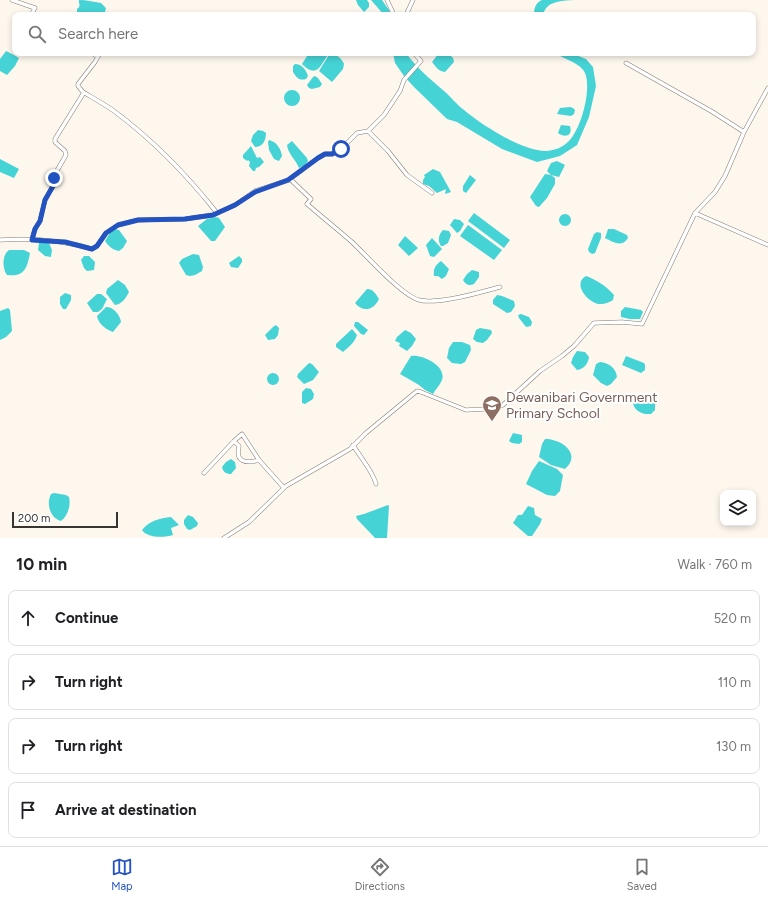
<!DOCTYPE html>
<html lang="en">
<head>
<meta charset="utf-8">
<style>
	:root { --surface:#fff; --page:#f6f6f6; --text:#202124; --muted:#757577; --line:#e0e0e0; --accent:#2353c1 }
	body { margin:0; font-family:Figtree,sans-serif; background:var(--page); color:var(--text) }
	.controls { position:absolute; right:12px; bottom:12px; display:grid; overflow:hidden; border-radius:8px; box-shadow:0 2px 6px #0003 }
	.controls button { width:36px; height:36px; display:grid; place-items:center; padding:0; border:0; border-bottom:1px solid var(--line); background:var(--surface); color:var(--text); font:20px sans-serif }
	.scale { position:absolute; left:12px; bottom:10px; width:106px; box-sizing:border-box; padding-left:4px; border:2px solid #373532; border-top:0; font-size:11px; line-height:14px; white-space:nowrap; color:#373532; -webkit-text-stroke:3px #fff; paint-order:stroke }
	.stop { position:absolute; width:12px; height:12px; margin:-9px; border:3px solid #2353c1; border-radius:50%; background:#fff }
	.stop.end { background:#2353c1; border-color:#fff; box-shadow:0 1px 4px #0008 }
	.list { margin:0; padding:0; list-style:none }
	h2 { display:flex; justify-content:space-between; align-items:center; height:52px; margin:0; padding:0 16px; font-size:17px }
	h2 small { font-size:13px; font-weight:400; color:var(--muted) }
	.list li { display:grid; grid-template-columns:26px 1fr auto; gap:12px; align-items:center; box-sizing:border-box; height:56px; margin:0 8px 8px; padding:0 8px; border:1px solid var(--line); border-radius:8px }
	.list b { display:block; font-size:15px; white-space:nowrap }
	.list em { font-size:13px; font-style:normal; color:var(--muted) }
	.icon { flex:none; width:22px; height:22px; fill:none; stroke:currentColor; stroke-width:2; stroke-linecap:round; stroke-linejoin:round }
	.map { position:relative; flex:none; width:768px; height:538px; overflow:hidden }
	.search { position:absolute; background:var(--surface); box-shadow:0 2px 6px #0003; left:12px; right:12px; top:12px; height:44px; display:flex; align-items:center; gap:10px; box-sizing:border-box; padding:0 14px; border-radius:8px; color:var(--muted); font-size:15px }
	.sheet { height:308px; background:var(--surface) }
	nav { display:flex; justify-content:space-around; align-items:center; box-sizing:border-box; height:56px; border-top:1px solid var(--line); background:var(--surface); font-size:11px; color:var(--muted) }
	nav a { display:grid; justify-items:center; gap:2px }
	nav .on { color:var(--accent) }
	.map>svg:first-child { display:block }
</style>
</head>
<body>
<div class="map">
<svg width="768" height="538" viewBox="0 0 768 538">
	<rect width="100%" height="100%" fill="#fdf7ee"/>
	<!-- water -->
	<path fill="#46d3d5" d="M79,0C87,0 94,2 101,3L106,8L105,12L102,15H83L77,12V9C82,5 78,4 79,0Z
		M356,0H367L369,3V7L364,12L358,5Z
		M371,0H382L389,10L391,15H384Z
		M542,0H573C561,1 546,1 543,15H534C534,9 535,3 542,0Z
		M6,51L12,54L19,58L15,66L7,75L0,71V59Z
		M309,53H329C320,66 317,79 302,64Z
		M330,53C336,53 342,59 344,64L343,69L332,82L319,71Z
		M393,53H406C417,68 430,79 444,91C451,97 457,105 464,110C482,125 523,152 547,151C556,150 563,147 569,141C581,129 592,89 585,73C580,62 564,60 556,53H571L586,59L593,67L596,86L589,117L577,145L560,156L537,162L502,149L457,122L447,119L414,87L404,76L395,63Z
		M439,53H448L453,58L454,62L445,72C438,71 436,67 432,62Z
		M295,64C302,64 306,70 308,76L306,79C299,81 297,78 293,72V66Z
		M315,76L318,78L322,84L320,87L312,89L309,88L307,85L313,77Z
		M284 98a8 8 0 1 1 16 0a8 8 0 1 1-16 0Z
		M570,107L573,108L575,110L574,114L571,116L557,114L560,108Z
		M561,125L570,126C573,136 565,138 558,133Z
		M258,130L263,131L266,133C266,140 263,147 255,147L251,141L253,135Z
		M269,140C277,142 281,149 282,156L279,161L274,159L269,150L268,142Z
		M292,141L307,158L308,161L305,165L299,168C296,160 288,154 287,145Z
		M251,146L257,158L260,157L264,162L259,167L256,168L255,171H253L249,166L250,162L248,160L247,161L243,158V155Z
		M0,159L19,169L14,178L0,172Z
		M557,161L565,165L559,177L551,175L547,171L551,163Z
		M433,169L440,172L451,192L445,194L446,189L437,193L429,186L423,184V180L425,177L424,175Z
		M545,174L551,175L555,178V184L547,198L539,207L536,206L530,197Z
		M470,175L476,180L466,193L463,191V186Z
		M474,213L510,240L504,248L468,221Z
		M559 220a6 6 0 1 1 12 0a6 6 0 1 1-12 0Z
		M216,217L219,218L225,227L215,241H211L198,226L207,219Z
		M454,219L460,220L464,224L460,231L457,233L450,225Z
		M468,225L502,250L494,260L460,236Z
		M115,229L119,230L127,241L123,248L119,251C113,250 108,246 105,241L111,231Z
		M608,229H614L627,235L628,238C622,248 613,242 605,238Z
		M443,230L449,231L451,235L448,243L443,246H441C437,240 439,234 443,230Z
		M597,232L601,233V238L595,253L592,254L589,252L588,249L594,234Z
		M405,236L418,248L409,256L398,245Z
		M432,238L442,249L434,257L430,256L426,245Z
		M41,242L49,243L52,250L51,257L45,256L38,250L39,243Z
		M9,250H24L30,253C27,268 25,277 7,275C2,268 2,255 9,250Z
		M193,254L199,255L203,267L202,271L195,275L190,276L186,275L179,263L182,259Z
		M84,256H89L95,262L94,270L87,271L84,268L81,260Z
		M239,256L242,259V262L238,268L231,267L229,263Z
		M441,261L449,269L446,276L442,279L438,276H434C433,270 435,265 441,261Z
		M472,270L479,272V277L474,284C469,286 466,285 463,280L467,274Z
		M586,276C597,280 606,286 614,295L613,300C610,302 605,304 601,304C590,305 571,284 586,276Z
		M118,280L125,285L129,292C126,298 122,304 115,305L106,293L107,289Z
		M367,289C373,289 376,294 379,299C374,310 363,313 355,303Z
		M65,293L71,295V300L66,309H63L60,304V297Z
		M97,294H101L107,299L102,309L98,312H93L87,303Z
		M497,295L502,296L514,301L515,306L511,312L507,313L493,304V300Z
		M106,307C114,307 120,315 121,322L113,332C107,330 98,324 97,316Z
		M625,307L641,310L643,312L640,319H630L621,317V311Z
		M8,308L10,310L12,331L6,337L0,340V311Z
		M521,314L529,317L532,322L531,326L526,327L519,318L518,315Z
		M355,322H358L368,330L364,335L361,334L354,326Z
		M276,325L279,328L278,335L275,339L268,340L265,335L273,327Z
		M480,328L491,330L492,333L487,340L483,343L477,342L473,339L476,330Z
		M352,329L357,335C355,342 349,347 343,352L336,347V344Z
		M405,330L411,333L416,339L412,346L407,351L399,346L400,343L395,341L397,337Z
		M453,342H462L470,345L471,350L465,362L461,364L452,363L447,358L449,348Z
		M577,351L585,352L589,357C588,364 584,369 577,370L571,363L573,357Z
		M411,356C422,354 447,366 442,380C440,385 435,390 433,394L425,390L419,385L400,374Z
		M626,356L644,363L645,365V370L641,373L622,365Z
		M600,362C609,363 616,368 617,377L611,384L607,386L601,383L593,375L596,364Z
		M309,363L312,364L319,372L313,380L304,384L297,377L298,374Z
		M267 379a6 6 0 1 1 12 0a6 6 0 1 1-12 0Z
		M306,388L311,389L314,394L313,399L305,404L302,403V392Z
		M643,395L649,396L655,399V410L651,414C640,415 631,409 633,397Z
		M513,433L522,435V442L519,444L512,443L509,441Z
		M545,439C562,439 582,454 565,469L551,465L539,457L542,444Z
		M231,459L235,462L236,468L231,474C226,474 223,472 222,467L226,462Z
		M539,461L557,469L563,475L560,491L555,496L547,495L526,484L532,471Z
		M54,493L66,495L69,497C71,505 68,516 61,521C50,518 46,504 51,494Z
		M388,505L389,506L387,538H375L357,519L356,516L364,514Z
		M528,506L534,508L535,515L542,519L540,524L532,536H528L513,523L518,515H522Z
		M188,515L193,517L198,523L197,526L190,530L187,529L184,524V520Z
		M171,517L179,525L171,528L173,535C164,538 147,538 142,530C149,521 160,518 171,517Z"/>
	<g fill="none" stroke-linecap="round" stroke-linejoin="round">
		<!-- minor casing -->
		<g stroke="#827c75" stroke-width="4.5">
			<path id="minor" d="M12,0L35,8L31,15
				M387,0L394,15
				M406,15L413,0
				M92,53L98,57
				M626,63L711,111L744,132
				M83,92C93,98 104,104 114,111C153,140 187,175 217,213
				M368,131L388,151L407,175L432,193
				M290,179L311,199L307,204C322,217 337,229 352,242C367,256 401,295 419,300C438,305 481,292 500,287
				M695,213L715,192L725,176L744,132L768,88
				M32,239L35,229L40,221L45,200L53,186L55,174L66,155L65,151L55,142V139L83,94V92L78,86V84L95,62L100,53
				M0,240C31,238 62,240 92,249L97,246L106,233L118,225L138,220L185,219L213,215L235,205L255,191L289,180L318,158L325,154H332L341,149L357,133L368,131L384,115L400,91L404,80L421,61L414,53
				M234,441L242,434L259,460
				M353,445C360,457 373,471 376,484
				M204,473L234,441L239,446C235,462 246,464 259,460L284,488
				M224,538L249,522L286,486L350,449L366,433L417,391L421,392L466,410L485,409L503,405L540,371L562,356L574,346L594,323L622,322L642,324L695,213L768,245"/>
		</g>
		<!-- minor -->
		<use href="#minor" stroke="#fff" stroke-width="3.5"/>
	</g>
	<g fill="none" stroke-linecap="round" stroke-linejoin="round">
		<!-- route -->
		<path stroke="#2353c1" stroke-width="5" d="M54,178L53,186L45,200L40,221L35,229L32,240L65,242L92,249L97,246L106,233L118,225L138,220L185,219L213,215L235,205L255,192L288,180L318,158L325,154H332L341,149"/>
	</g>
	<!-- icons -->
	<defs>
		<g id="school-pin" transform="scale(1)"><path d="M0 17L-7.5 6A9.5 9.5 0 1 1 7.5 6Z" fill="#8d6e63" stroke="#fff"/><path d="M0-5L7-2L0 1L-7-2ZM-4 1L0 2.5L4 1V4Q0 6-4 4Z" fill="#fff"/></g>
	</defs>
	<g fill-rule="evenodd">
		<use href="#school-pin" x="492" y="405"/>
	</g>
	<g text-anchor="middle" dominant-baseline="central" stroke-width="4" stroke-linejoin="round" paint-order="stroke">
		<!-- education labels -->
		<g font-size="14" fill="#785e54" stroke="#fff" text-anchor="start">
			<text x="506" y="397">Dewanibari Government<tspan x="506" dy="16">Primary School</tspan></text>
		</g>
	</g>
</svg>
<div class="controls">
<button><svg class="icon" aria-label="layers" viewBox="0 0 24 24"><path d="M12 4l9 5-9 5-9-5zM3 14l9 5 9-5"/></svg></button>
</div>
<div class="scale">200 m</div>
<div class="stop" style="left:341px;top:149px"></div>
<div class="stop end" style="left:54px;top:178px"></div>
<div class="search"><svg class="icon" aria-label="search" viewBox="0 0 24 24"><circle cx="10" cy="10" r="6"/><path d="M15 15l6 6"/></svg>Search here</div>
</div>
<section class="sheet">
<h2>10 min<small>Walk · 760 m</small></h2>
<ul class="list">
<li><svg class="icon" aria-label="ahead" viewBox="0 0 24 24"><path d="M12 20V5M6 11l6-6 6 6"/></svg><div><b>Continue</b></div><em>520 m</em></li>
<li><svg class="icon" aria-label="right" viewBox="0 0 24 24"><path d="M7 20v-9h11M14 6l5 5-5 5"/></svg><div><b>Turn right</b></div><em>110 m</em></li>
<li><svg class="icon" aria-label="right" viewBox="0 0 24 24"><path d="M7 20v-9h11M14 6l5 5-5 5"/></svg><div><b>Turn right</b></div><em>130 m</em></li>
<li><svg class="icon" aria-label="arrive" viewBox="0 0 24 24"><path d="M6 21V4h12l-3 4 3 4H6"/></svg><div><b>Arrive at destination</b></div></li>
</ul>
</section>
<nav>
<a class="on"><svg class="icon" aria-label="map" viewBox="0 0 24 24"><path d="M3 6l6-2 6 2 6-2v14l-6 2-6-2-6 2zM9 4v14M15 6v14"/></svg>Map</a>
<a><svg class="icon" aria-label="directions" viewBox="0 0 24 24"><path d="M12 3l9 9-9 9-9-9zM9 14v-3h6M13 9l2 2-2 2"/></svg>Directions</a>
<a><svg class="icon" aria-label="saved" viewBox="0 0 24 24"><path d="M7 4h10v16l-5-4-5 4z"/></svg>Saved</a>
</nav>
</body>
</html>
